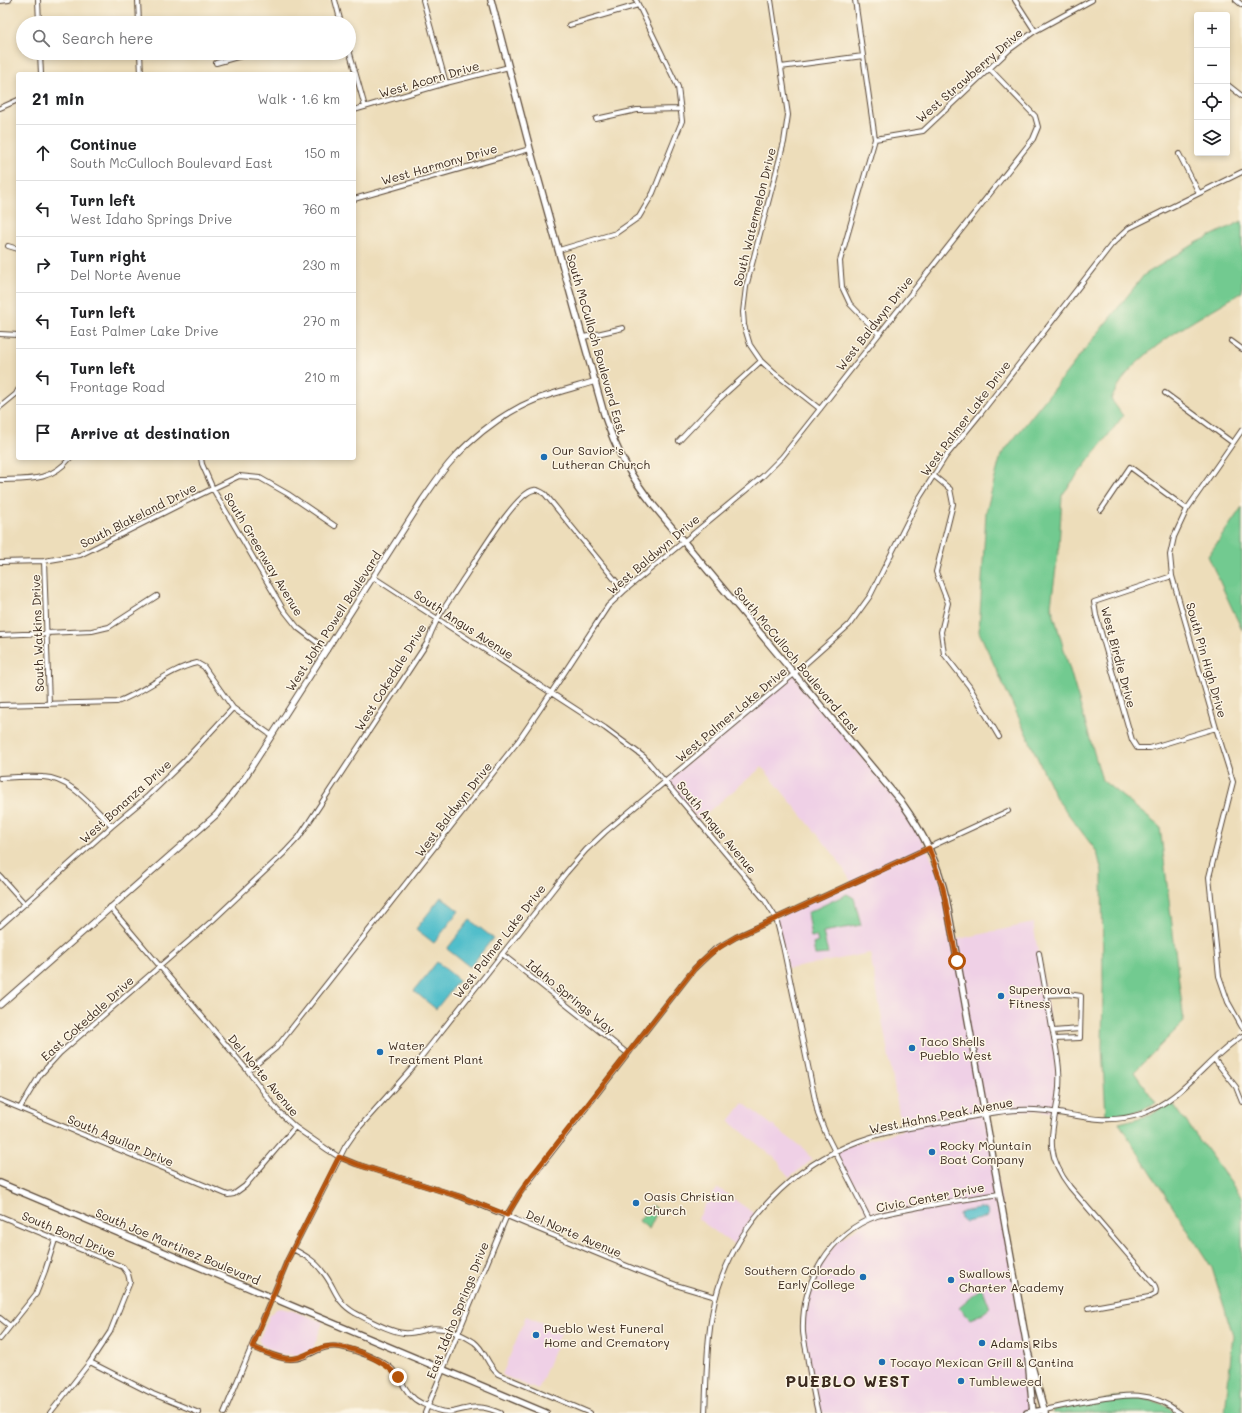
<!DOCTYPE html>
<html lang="en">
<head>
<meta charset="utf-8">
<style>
	:root { --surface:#fff; --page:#f6f6f6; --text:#202124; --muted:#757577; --line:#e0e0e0 }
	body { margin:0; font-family:Mali,sans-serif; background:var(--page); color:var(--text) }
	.controls { position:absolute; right:12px; top:12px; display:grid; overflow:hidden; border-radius:4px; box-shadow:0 2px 6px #0003 }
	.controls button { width:36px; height:36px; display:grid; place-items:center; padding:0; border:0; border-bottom:1px solid var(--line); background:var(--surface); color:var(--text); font:20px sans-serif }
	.stop { position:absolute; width:12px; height:12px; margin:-9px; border:3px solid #b45309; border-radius:50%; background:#fff }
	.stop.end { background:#b45309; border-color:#fff; box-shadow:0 1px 4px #0008 }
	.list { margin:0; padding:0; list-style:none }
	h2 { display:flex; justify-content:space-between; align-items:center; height:52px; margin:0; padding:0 16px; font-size:17px }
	h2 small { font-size:13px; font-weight:400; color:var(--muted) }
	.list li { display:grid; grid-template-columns:26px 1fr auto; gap:12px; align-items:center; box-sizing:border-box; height:56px; padding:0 16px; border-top:1px solid var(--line) }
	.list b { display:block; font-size:15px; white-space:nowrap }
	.list p { margin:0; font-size:13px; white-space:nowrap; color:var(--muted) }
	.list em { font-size:13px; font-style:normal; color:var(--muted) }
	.icon { flex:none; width:22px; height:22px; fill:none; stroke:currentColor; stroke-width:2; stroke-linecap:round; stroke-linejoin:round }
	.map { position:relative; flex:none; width:1242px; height:1413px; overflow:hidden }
	.search { position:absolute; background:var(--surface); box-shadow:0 2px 6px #0003; left:16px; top:16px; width:340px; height:44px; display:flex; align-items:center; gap:10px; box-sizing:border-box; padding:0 14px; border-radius:22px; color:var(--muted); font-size:15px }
	.panel { position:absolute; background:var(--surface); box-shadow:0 2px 6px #0003; left:16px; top:72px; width:340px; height:388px; border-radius:4px }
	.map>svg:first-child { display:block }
</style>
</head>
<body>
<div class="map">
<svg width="1242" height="1413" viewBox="0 0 1242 1413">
	<rect width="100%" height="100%" fill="#fcf5e5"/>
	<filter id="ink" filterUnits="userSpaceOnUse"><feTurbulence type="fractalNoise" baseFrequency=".025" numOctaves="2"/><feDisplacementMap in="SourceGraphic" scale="8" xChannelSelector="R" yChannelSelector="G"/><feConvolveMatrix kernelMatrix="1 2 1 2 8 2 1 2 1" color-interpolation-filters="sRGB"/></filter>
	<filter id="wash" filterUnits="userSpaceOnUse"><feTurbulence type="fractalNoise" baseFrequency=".012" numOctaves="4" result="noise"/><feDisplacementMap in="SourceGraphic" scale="16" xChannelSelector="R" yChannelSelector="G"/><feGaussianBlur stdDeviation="0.9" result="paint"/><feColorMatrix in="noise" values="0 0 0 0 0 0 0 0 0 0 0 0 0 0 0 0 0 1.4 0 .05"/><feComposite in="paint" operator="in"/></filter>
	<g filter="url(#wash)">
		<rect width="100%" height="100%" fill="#edddba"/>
		<!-- built -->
		<path fill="#efd0e6" d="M794,674L909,814L938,871L954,940L1033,923L1059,1071L1055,1113L1037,1110L986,1114L1027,1349L1033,1413H818L804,1342V1314L815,1273L836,1243L869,1219L835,1152L848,1146L902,1130L870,953L788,969L776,918L852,883L836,857L762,767L698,820L666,781Z
			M743,1103L805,1150L812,1160L789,1178L777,1160L729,1121Z
			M718,1188L755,1214L734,1245L698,1219L706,1203Z
			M281,1308L293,1311L323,1322L313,1349L296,1355H281L260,1344L259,1339L270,1315L275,1309Z
			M526,1316L562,1331L538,1390L502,1375Z"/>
		<!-- green -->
		<path fill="#72ca90" stroke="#567a57" d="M1242,221V292C1202,317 1156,339 1125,376C1120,383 1115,392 1111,399L1123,416L1062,495L1059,546L1051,605L1102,780L1160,827L1184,1022L1134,1072L1156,1103L1129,1114L1106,1116L1102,1047L1103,988L1102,872L1097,852L1056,798L979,632L986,512L1001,455L1144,275L1196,243Z
			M1242,507V630L1208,556Z
			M847,894L854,898L861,925L823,932L828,954L815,955L813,944L818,942L816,936L811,937L807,913Z
			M1171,1101L1242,1198V1413H1225L1233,1335L1212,1268L1119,1123L1151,1115Z
			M651,1205L658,1210L649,1229L639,1221Z
			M981,1288L984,1292L990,1308L982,1314L970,1319L959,1307Z
			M1125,1396C1144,1399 1161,1400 1176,1413H1052L1053,1410Z"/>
		<!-- water -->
		<path fill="#51beca" stroke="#467474" d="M441,897L459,911L434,943L416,929Z
			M470,920L493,938L470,967L447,949Z
			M437,962L459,980L436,1009L414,991Z
			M984,1208L987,1209L988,1216L985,1218L965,1222L960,1219L959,1214L962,1212Z"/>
	</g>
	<g filter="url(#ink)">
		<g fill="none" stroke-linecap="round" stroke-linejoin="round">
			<!-- minor casing -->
			<g stroke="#564535" stroke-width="6">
				<path id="minor" d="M38,0L39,23
					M138,0L139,23
					M335,0L341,23
					M423,0L446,83
					M771,0L788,115L784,142L746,287L743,312L744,325L750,345L761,361L773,372L820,409
					M855,0L875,139L840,261L842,287L850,304L878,333
					M1015,0L1035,31
					M1236,0L1242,5
					M0,1L9,0
					M569,25L638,5
					M349,50L365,107
					M40,53L41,74
					M140,53L141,74
					M216,63L252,53
					M781,67L863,56
					M1228,85L1242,96
					M0,108L18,100
					M354,110L446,83L509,67
					M596,119L637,110L681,109
					M875,139L923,131L1009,50L1035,31L1092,0
					M1179,154L1199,193
					M354,199L530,149
					M8,246L18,249
					M559,250L616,233L639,217L653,193L682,121L678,87L636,0
					M0,334L18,335
					M584,337L623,328
					M1231,341L1242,349
					M1165,393L1233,443
					M0,407L16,394L18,390
					M1242,430L1187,509L1174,537L1170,555L1172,576L1216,728L1233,782L1209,877L1219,976L1228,1002L1242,1027
					M679,441L717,401L761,361
					M201,458L202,464L213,489L283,609L298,628L327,650
					M933,475L950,489L953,504L936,572L948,603L941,632L944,654L969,686L999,737
					M0,480C27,479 51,482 70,458
					M1101,510L1130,467L1187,509
					M44,561L49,704
					M0,562L44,561L80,555L185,502L239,476L260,478L288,494L335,526
					M1172,576L1094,602L1096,615L1132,740L1137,748H1150L1216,728
					M373,577L605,728L644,757L764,899L776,918L783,946L818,1114L826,1134L869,1219
					M0,635L92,631L109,627L157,596
					M0,705L117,702C145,692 169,669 197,663L204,667L233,708L271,735
					M0,778C14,777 29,776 43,777C71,778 93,807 112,826
					M0,876L25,904
					M110,907L248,1071L277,1110L295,1127L328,1150L339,1157L356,1164L461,1197L637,1270L679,1286L716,1297
					M0,926L112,826L148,796L182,763L233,708
					M1039,953C1043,978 1048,1003 1052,1028C1055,1042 1058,1056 1059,1070C1063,1119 1034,1140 1070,1187L1148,1278C1153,1283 1158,1287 1155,1294L1149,1297L1088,1308
					M502,954L627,1053
					M1046,995L1068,994L1081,996L1080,1038L1054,1039
					M1053,1031L1080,1029
					M1214,1059L1236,1087L1242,1102
					M248,1071L276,1048L519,740L551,693L608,606L624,591L763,476L782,457L1033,139L1038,127L1035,116L989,68
					M0,1100L228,1195L234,1194L245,1186L295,1127
					M20,1108L40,1075L60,1053L213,920L284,853L299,837L427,643C430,635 433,628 437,620C444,607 454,594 462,581C474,564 515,493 534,490C538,489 541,492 545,494L624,591
					M0,1216L123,1267L128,1274L130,1282L110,1332L90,1362L50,1413
					M293,1249C304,1255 315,1261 322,1271C336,1287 334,1301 355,1313C368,1320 390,1332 404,1333C412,1334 420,1331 428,1329C443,1326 462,1334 474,1342C485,1350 487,1365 498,1374L590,1413
					M0,1318L10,1326
					M0,1339L36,1294L45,1271L55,1240
					M252,1347C264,1351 279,1360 293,1359C313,1357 320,1342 345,1348C358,1351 383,1360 392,1369C403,1381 406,1396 421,1403C429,1407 438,1412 447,1412C453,1413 459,1410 465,1409C478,1405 488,1408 500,1413
					M90,1362L153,1394L199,1413
					M1045,1410C1061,1406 1077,1403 1093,1400C1127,1394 1151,1390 1180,1413
					M224,1413L288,1259L345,1147L356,1131L414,1066L566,873L586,850L605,832L794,674L849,625L870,596L920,497L946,456L981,413L1112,244L1129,228L1242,172
					M425,1413L507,1215L520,1193L694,969L715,949L736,937L1008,811
					M705,1413C707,1372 706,1329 718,1289C739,1221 792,1166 859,1141C886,1131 915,1127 944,1122C968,1118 993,1111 1018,1110C1062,1107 1095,1129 1141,1114C1183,1100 1206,1059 1242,1036
					M818,1413C814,1396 811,1379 808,1362C807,1352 804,1342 803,1332C801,1283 829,1233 877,1216C887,1213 898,1211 909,1209C939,1203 969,1199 999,1194"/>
			</g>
			<!-- tertiary casing -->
			<g stroke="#564535" stroke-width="7">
				<path id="tertiary" d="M0,1005L216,815L244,779L423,499C433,485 442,471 453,459C476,434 505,412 537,399C556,392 576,387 596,381"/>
			</g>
			<!-- secondary casing -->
			<g stroke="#564535" stroke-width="8">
				<path id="secondary" d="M491,0L530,149L604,414C616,450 630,476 654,506L902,803C923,832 938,863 946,898L1028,1352L1045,1413
					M0,1183L546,1413
					M1028,1358L1033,1413
					M1027,1413L1045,1410"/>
			</g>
			<!-- minor -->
			<use href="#minor" stroke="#fff" stroke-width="4"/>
			<!-- tertiary -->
			<use href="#tertiary" stroke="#fff" stroke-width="5"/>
			<!-- secondary -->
			<use href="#secondary" stroke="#fff" stroke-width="5.5"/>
		</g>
	</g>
	<g fill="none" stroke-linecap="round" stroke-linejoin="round" filter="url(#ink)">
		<!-- route -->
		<path stroke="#b45309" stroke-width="5" d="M398,1377C385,1360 347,1343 325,1347C312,1350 303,1359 290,1359C277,1359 264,1351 252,1347L288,1259L339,1157L356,1164L461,1197L507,1215L527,1182L694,969C706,955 720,946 736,937L929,848L943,888L957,961"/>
	</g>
	<!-- markers -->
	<g fill="#1f6fb2" stroke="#fcf5e5" stroke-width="1.5">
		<circle cx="544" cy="457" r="4"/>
		<circle cx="1001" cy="996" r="4"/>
		<circle cx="912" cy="1048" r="4"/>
		<circle cx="380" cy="1052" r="4"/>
		<circle cx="932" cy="1152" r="4"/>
		<circle cx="636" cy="1203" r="4"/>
		<circle cx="863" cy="1277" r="4"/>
		<circle cx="951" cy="1280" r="4"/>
		<circle cx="536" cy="1335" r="4"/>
		<circle cx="982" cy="1343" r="4"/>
		<circle cx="882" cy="1362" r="4"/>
		<circle cx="961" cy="1381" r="4"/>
	</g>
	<g text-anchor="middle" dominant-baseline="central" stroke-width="3" stroke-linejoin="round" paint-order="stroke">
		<!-- street labels -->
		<g font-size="12" fill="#3b2a1e" stroke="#fcf5e5">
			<text transform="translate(969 75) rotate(-41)">West Strawberry Drive</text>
			<text transform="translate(429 79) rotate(-16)">West Acorn Drive</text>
			<text transform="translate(439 164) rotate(-16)">West Harmony Drive</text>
			<text transform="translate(754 217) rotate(-76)">South Watermelon Drive</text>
			<text transform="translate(874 323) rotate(-52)">West Baldwyn Drive</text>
			<text transform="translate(597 344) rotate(74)">South McCulloch Boulevard East</text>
			<text transform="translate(965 418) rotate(-53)">West Palmer Lake Drive</text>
			<text transform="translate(138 515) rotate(-27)">South Blakeland Drive</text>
			<text transform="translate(264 554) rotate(59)">South Greenway Avenue</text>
			<text transform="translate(653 554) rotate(-40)">West Baldwyn Drive</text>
			<text transform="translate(333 621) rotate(-57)">West John Powell Boulevard</text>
			<text transform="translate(464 624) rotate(33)">South Angus Avenue</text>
			<text transform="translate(37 633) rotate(-92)">South Watkins Drive</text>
			<text transform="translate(1119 657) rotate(75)">West Birdie Drive</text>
			<text transform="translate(797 660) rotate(50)">South McCulloch Boulevard East</text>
			<text transform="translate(1207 660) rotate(74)">South Pin High Drive</text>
			<text transform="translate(390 677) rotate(-58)">West Cokedale Drive</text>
			<text transform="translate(731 714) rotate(-40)">West Palmer Lake Drive</text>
			<text transform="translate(125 801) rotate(-42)">West Bonanza Drive</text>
			<text transform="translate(453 809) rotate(-52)">West Baldwyn Drive</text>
			<text transform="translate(717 827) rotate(50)">South Angus Avenue</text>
			<text transform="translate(499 941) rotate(-52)">West Palmer Lake Drive</text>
			<text transform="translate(571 996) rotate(39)">Idaho Springs Way</text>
			<text transform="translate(87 1018) rotate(-42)">East Cokedale Drive</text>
			<text transform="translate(264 1075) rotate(50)">Del Norte Avenue</text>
			<text transform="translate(941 1115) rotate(-11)">West Hahns Peak Avenue</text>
			<text transform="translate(121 1140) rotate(23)">South Aguilar Drive</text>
			<text transform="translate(930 1197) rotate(-11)">Civic Center Drive</text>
			<text transform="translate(574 1233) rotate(23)">Del Norte Avenue</text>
			<text transform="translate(69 1234) rotate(23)">South Bond Drive</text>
			<text transform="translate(178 1246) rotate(23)">South Joe Martinez Boulevard</text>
			<text transform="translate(457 1310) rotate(-68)">East Idaho Springs Drive</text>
		</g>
		<!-- poi labels -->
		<g font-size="12" fill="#3b2a1e" stroke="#fcf5e5" text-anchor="start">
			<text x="552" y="450">Our Savior's<tspan x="552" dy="14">Lutheran Church</tspan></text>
			<text x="1009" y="989">Supernova<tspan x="1009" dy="14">Fitness</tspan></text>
			<text x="920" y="1041">Taco Shells<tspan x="920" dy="14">Pueblo West</tspan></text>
			<text x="388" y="1045">Water<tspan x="388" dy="14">Treatment Plant</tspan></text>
			<text x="940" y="1145">Rocky Mountain<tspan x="940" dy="14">Boat Company</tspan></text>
			<text x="644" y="1196">Oasis Christian<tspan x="644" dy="14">Church</tspan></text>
			<text x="855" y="1270" text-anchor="end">Southern Colorado<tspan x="855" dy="14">Early College</tspan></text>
			<text x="959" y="1273">Swallows<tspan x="959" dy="14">Charter Academy</tspan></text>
			<text x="544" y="1328">Pueblo West Funeral<tspan x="544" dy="14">Home and Crematory</tspan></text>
			<text x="990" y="1343">Adams Ribs</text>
			<text x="890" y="1362">Tocayo Mexican Grill &amp; Cantina</text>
			<text x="969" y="1381">Tumbleweed</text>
		</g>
		<!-- district labels -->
		<g font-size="16" font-weight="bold" letter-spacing="1" fill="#3b2a1e" stroke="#fcf5e5">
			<text x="848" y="1380">PUEBLO WEST</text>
		</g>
	</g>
</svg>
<div class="controls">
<button>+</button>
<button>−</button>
<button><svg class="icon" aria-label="locate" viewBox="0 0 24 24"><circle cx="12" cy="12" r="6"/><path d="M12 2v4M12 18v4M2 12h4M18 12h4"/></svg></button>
<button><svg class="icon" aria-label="layers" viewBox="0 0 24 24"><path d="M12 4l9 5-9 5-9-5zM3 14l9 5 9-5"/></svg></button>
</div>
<div class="stop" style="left:957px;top:961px"></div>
<div class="stop end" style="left:398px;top:1377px"></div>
<div class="search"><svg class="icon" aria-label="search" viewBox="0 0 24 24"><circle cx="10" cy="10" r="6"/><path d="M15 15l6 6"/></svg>Search here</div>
<section class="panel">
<h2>21 min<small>Walk · 1.6 km</small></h2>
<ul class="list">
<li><svg class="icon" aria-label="ahead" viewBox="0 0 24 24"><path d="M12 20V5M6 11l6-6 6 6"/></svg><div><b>Continue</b><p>South McCulloch Boulevard East</p></div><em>150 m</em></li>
<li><svg class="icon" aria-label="left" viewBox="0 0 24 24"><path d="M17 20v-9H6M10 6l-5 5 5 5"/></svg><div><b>Turn left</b><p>West Idaho Springs Drive</p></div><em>760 m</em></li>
<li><svg class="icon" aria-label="right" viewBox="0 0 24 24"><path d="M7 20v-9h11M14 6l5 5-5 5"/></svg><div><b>Turn right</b><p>Del Norte Avenue</p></div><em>230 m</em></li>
<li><svg class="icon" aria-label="left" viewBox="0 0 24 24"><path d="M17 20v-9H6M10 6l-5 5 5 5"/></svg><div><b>Turn left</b><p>East Palmer Lake Drive</p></div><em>270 m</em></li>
<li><svg class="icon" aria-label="left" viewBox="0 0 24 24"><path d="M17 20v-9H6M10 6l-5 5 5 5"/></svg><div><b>Turn left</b><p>Frontage Road</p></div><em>210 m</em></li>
<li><svg class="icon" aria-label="arrive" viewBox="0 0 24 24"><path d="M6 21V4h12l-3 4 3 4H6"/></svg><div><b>Arrive at destination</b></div></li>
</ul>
</section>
</div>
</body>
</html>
